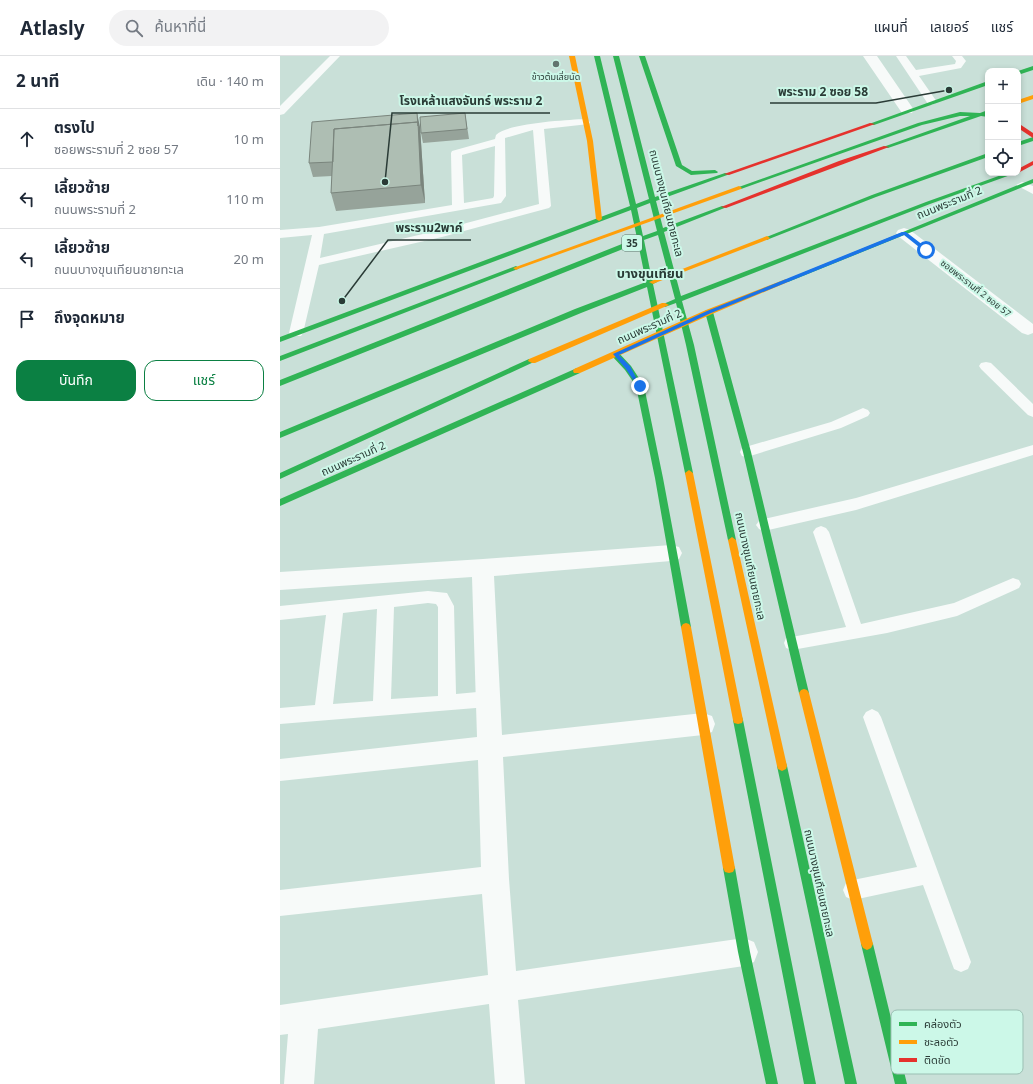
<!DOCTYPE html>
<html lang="th">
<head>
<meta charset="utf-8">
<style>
	:root { --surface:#fff; --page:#f2f2f3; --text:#1f2937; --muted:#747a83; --line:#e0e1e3; --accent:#0b8043 }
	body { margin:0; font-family:"Noto Sans","Noto Sans Thai",sans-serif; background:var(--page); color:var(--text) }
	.controls { position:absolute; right:12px; top:12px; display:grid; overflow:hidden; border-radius:8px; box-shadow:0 2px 6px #0003 }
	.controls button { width:36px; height:36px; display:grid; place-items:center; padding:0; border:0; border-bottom:1px solid var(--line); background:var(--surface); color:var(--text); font:20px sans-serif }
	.stop { position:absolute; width:12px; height:12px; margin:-9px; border:3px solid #1a73e8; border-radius:50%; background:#fff }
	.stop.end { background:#1a73e8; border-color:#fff; box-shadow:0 1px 4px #0008 }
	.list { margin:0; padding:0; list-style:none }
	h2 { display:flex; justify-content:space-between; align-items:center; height:52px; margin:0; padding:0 16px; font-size:17px }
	h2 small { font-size:13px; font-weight:400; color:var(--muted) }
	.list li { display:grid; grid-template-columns:26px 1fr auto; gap:12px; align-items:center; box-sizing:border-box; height:60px; padding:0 16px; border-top:1px solid var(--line) }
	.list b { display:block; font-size:15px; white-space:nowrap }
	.list p { margin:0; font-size:13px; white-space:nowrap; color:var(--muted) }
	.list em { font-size:13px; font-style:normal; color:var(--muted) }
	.actions { display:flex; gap:8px; padding:12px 16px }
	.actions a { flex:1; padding:9px 0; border:1px solid var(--accent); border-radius:12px; text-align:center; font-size:14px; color:var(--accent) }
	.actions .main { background:var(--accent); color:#fff }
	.icon { flex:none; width:22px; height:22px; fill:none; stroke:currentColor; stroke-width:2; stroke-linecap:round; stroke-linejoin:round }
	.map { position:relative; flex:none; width:753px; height:1028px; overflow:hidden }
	header { display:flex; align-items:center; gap:24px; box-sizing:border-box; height:56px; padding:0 20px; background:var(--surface); border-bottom:1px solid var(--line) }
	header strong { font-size:19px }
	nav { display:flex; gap:22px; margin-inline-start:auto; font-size:14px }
	.search { width:280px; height:36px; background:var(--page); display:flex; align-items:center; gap:10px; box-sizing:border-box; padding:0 14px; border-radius:22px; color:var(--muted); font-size:15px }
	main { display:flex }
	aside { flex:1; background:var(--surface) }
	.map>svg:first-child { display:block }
</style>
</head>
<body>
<header>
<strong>Atlasly</strong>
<div class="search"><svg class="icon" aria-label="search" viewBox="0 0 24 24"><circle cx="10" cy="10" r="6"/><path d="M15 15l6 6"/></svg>ค้นหาที่นี่</div>
<nav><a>แผนที่</a><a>เลเยอร์</a><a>แชร์</a></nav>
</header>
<main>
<aside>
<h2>2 นาที<small>เดิน · 140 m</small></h2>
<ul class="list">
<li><svg class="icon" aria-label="ahead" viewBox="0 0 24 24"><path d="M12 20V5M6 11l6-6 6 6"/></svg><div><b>ตรงไป</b><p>ซอยพระรามที่ 2 ซอย 57</p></div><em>10 m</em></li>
<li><svg class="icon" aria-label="left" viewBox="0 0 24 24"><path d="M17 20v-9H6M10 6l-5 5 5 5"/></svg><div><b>เลี้ยวซ้าย</b><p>ถนนพระรามที่ 2</p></div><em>110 m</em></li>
<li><svg class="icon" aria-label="left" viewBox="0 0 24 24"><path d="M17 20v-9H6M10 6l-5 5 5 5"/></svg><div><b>เลี้ยวซ้าย</b><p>ถนนบางขุนเทียนชายทะเล</p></div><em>20 m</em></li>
<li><svg class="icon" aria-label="arrive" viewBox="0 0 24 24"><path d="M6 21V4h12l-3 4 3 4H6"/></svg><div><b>ถึงจุดหมาย</b></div></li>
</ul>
<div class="actions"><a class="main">บันทึก</a><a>แชร์</a></div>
</aside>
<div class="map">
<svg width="753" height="1028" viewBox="0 0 753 1028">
	<rect width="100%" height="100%" fill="#c9e0d8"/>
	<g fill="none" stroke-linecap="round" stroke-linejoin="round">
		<!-- lane -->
		<path fill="#f7faf9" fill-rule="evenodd" d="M50,0H60L4,58L0,59V50Z
			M616,0H626L636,14L675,8L676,5L672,0H682L686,5L681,12L639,20L657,46L652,49L648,48Z
			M305,63L310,66L309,68L264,73L271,150L269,152L162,181L39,209L23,277L21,280H11L9,277L32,179L0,182V174L39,171L172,149L171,97L172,95L215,83L216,79C228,67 287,64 305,63ZM253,74L259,148L160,174L40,202L44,178L221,147L226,140L225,82ZM215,90L214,140L213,142L184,147L182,99Z
			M742,126L753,130V138L736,129Z
			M706,306L711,307L753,348V361L748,359L701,313L699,310L701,307Z
			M583,352L588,354L590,357L588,360L561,372L467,401L462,400L460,396L462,392L551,366Z
			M753,389V399L576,454L484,475L479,473L476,469L479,465L484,463L576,442Z
			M541,470L546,472L549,476L581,568L674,547L733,522L739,524L741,528L739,532L677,560L607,577L512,594L506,592L504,587L506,582L566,571L533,476L536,472Z
			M148,535L167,537L174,550L176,638L208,635L214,638L217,643L214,648L208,651L0,668V652L35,649L46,559L0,564V550ZM148,547L156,548L158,551V640L111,643L114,551ZM97,553L93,645L53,648L63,557Z
			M592,653L598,656L601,661L691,906L688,913L681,916L674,913L643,829L573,844L566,841L563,834L566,827L573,824L637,811L583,661L586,656Z"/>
		<!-- street -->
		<path fill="#f7faf9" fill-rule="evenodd" d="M583,0H597L634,54L632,57H622Z
			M624,172L630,174L753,268V277L748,279L742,277L618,180L616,177L618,174Z
			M391,489L399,491L402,497L399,503L391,505L214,520L222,679L423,657L432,660L435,668L432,676L423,679L223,701L229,823L236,915L464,882L474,886L478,896L474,906L464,910L238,944L245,1028H215L209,948L38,973L34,1028H4L8,978L0,979V949L208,919L202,838L0,860V834L201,811L198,704L0,725V703L197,681L192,521L0,534V516L203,503Z"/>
		<!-- fast -->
		<path fill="#30b455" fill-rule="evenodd" d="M314,0H320L356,148L369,143L333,0H339L375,141L445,117L450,118L376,145L383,172L442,150L447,151L384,176L401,240L646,146L727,117H736L650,148L402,245L414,289L456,484L452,487L448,484L406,289L396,247L385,251L381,249L395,243L378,179L364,184L372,224L377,226L373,228L413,417L412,419H406L405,417L367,231L301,257L0,382V376L295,253L366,226L358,187L0,330V324L357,182L351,154L0,286V281L350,150ZM370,147L377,175L363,180L357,152Z
			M359,0H365L402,109L412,115L435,114L438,116L437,117L411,119L396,110Z
			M753,10V14L738,19V15Z
			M708,25V29L594,69L589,68Z
			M708,54V61L701,60L608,92L603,91L690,60H680L642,69L461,133L456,132L638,67L680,56L700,57Z
			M753,81V85L738,90V86Z
			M708,97V101L596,141L489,183L487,184L484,182L592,139Z
			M753,123V127L508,226H504L503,225Z
			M236,210L239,212L238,213L0,305V300Z
			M426,254H429L433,256L471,396L529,637L527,640L524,641L521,640L519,637L463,396L425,256Z
			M332,296H338L351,310L364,330L383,422L411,571L409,574H403L401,571L375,422L356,330L345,314L332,300Z
			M249,303H252L256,305L0,423V417Z
			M297,312L300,313V317L0,450V443Z
			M458,660L462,661L463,664L536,1028H524L453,664L454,661Z
			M502,705L506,707L507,710L577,1028H565L497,710L498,707Z
			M449,807L453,808L455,812L470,896L498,1028H486L458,896L443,812L445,808Z
			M587,882L591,884L593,888L627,1028H615L581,888L583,884Z"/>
		<!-- slow -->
		<path fill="#ff9f0a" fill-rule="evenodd" d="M289,0H295L313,85L322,163L319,165L316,163L307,85Z
			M753,39V43L738,48V44Z
			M459,130L462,132L461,133L238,213L236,214L233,212Z
			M487,180L490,182L489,183L375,227L373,228L369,226Z
			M506,223L508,224V226L432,258L300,317H294L293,315L294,313L426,254Z
			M382,247H385L389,249L255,307H252L248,305L249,303Z
			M409,414L413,417L463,664L462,667L458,668L454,667L453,664L405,417Z
			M452,481L456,484L507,710L506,713L502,715L498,713L497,710L448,484Z
			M406,567L409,568L411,571L455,812L453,816L449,817L445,816L443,812L401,571L403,568Z
			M524,633L527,634L529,637L593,888L591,892L587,894L583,892L581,888L519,637L521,634Z"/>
		<!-- jam -->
		<path fill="#e5322d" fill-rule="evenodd" d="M590,67L595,68L449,119L444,118Z
			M738,67L753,77V82L738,72Z
			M604,90L609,91L446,152L441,151L559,105Z
			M753,105V109L738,117V113Z"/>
	</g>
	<!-- wall -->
	<path fill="#96a39a" d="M185,57L189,83L143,87L141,77Z
		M140,71L145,147L56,155L51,137L52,120L33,121L29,107Z"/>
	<!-- shaded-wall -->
	<path fill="#7a857d" d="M137,57L140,71L145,147L141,129Z"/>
	<!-- building -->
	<path fill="#aebeb3" stroke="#7a857d" d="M137,57L138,70V66L54,73L53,106L29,107L32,66Z
		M185,57L187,73L141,77L140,61Z
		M138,66L141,129L51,137L54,73Z"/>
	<!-- route -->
	<path fill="#1a73e8" d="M622,176H626L648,193V195H644L624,179L431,257L339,299L350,310L361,331H358L346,313L333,298L427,255Z"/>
	<!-- markers -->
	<circle fill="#62756f" stroke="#ccf8e8" stroke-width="1.5" cx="276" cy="8" r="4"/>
	<g text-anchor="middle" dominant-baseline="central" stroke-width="4" stroke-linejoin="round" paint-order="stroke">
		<!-- far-poi labels -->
		<g font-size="9" fill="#2a3b36" stroke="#ccf8e8">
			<text x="276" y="20">ข้าวต้มเสี่ยนัด</text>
		</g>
		<!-- far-street labels -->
		<g font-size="9" fill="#2a3b36" stroke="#ccf8e8">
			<text transform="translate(696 232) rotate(38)">ซอยพระรามที่ 2 ซอย 57</text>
		</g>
		<!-- shield labels -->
		<rect fill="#ccf8e8" stroke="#5b746b" stroke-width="1" x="342" y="179" width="20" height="16" rx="3"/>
		<g font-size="10" font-weight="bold" fill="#2a3b36">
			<text x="352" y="187">35</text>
		</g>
		<!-- street labels -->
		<g font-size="11" fill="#2a3b36" stroke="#ccf8e8">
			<text transform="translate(669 146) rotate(-22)">ถนนพระรามที่ 2</text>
			<text transform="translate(387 147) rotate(76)">ถนนบางขุนเทียนชายทะเล</text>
			<text transform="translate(369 270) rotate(-24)">ถนนพระรามที่ 2</text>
			<text transform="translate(73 402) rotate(-24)">ถนนพระรามที่ 2</text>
			<text transform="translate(471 510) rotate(78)">ถนนบางขุนเทียนชายทะเล</text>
			<text transform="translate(540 827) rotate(78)">ถนนบางขุนเทียนชายทะเล</text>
		</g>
		<!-- far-district labels -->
		<g font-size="13" font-weight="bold" fill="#2a3b36" stroke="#ccf8e8">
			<text x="370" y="217">บางขุนเทียน</text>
		</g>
	</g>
	<!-- legend -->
	<rect x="611" y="954" width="132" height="64" rx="6" fill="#ccf8e8" stroke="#9bbfb3" stroke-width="1"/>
	<rect x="619" y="966" width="18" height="4" fill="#30b455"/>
	<rect x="619" y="984" width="18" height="4" fill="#ff9f0a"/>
	<rect x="619" y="1002" width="18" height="4" fill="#e5322d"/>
	<g font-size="11" fill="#2a3b36">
		<text x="644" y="972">คล่องตัว</text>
		<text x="644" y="990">ชะลอตัว</text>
		<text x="644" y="1008">ติดขัด</text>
	</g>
	<!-- callouts -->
	<path fill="none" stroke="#2a3b36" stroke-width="1.5" d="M669 34L596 47H490M105 126L112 57H270M62 245L108 184H191"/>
	<g fill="#2a3b36" stroke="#ccf8e8" stroke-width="1.5">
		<circle cx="669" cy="34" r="4"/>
		<circle cx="105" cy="126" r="4"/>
		<circle cx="62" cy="245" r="4"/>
	</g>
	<g font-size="12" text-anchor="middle" font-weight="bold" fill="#2a3b36" stroke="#ccf8e8" stroke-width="4" stroke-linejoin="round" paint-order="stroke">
		<text x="543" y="40">พระราม 2 ซอย 58</text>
		<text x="191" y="49">โรงเหล้าแสงจันทร์ พระราม 2</text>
		<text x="149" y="176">พระราม2พาค์</text>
	</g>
</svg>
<div class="controls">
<button>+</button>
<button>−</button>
<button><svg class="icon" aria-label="locate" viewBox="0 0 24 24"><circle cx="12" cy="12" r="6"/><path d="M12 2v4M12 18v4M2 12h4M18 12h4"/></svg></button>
</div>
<div class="stop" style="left:646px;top:194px"></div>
<div class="stop end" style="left:360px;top:330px"></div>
</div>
</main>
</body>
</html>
